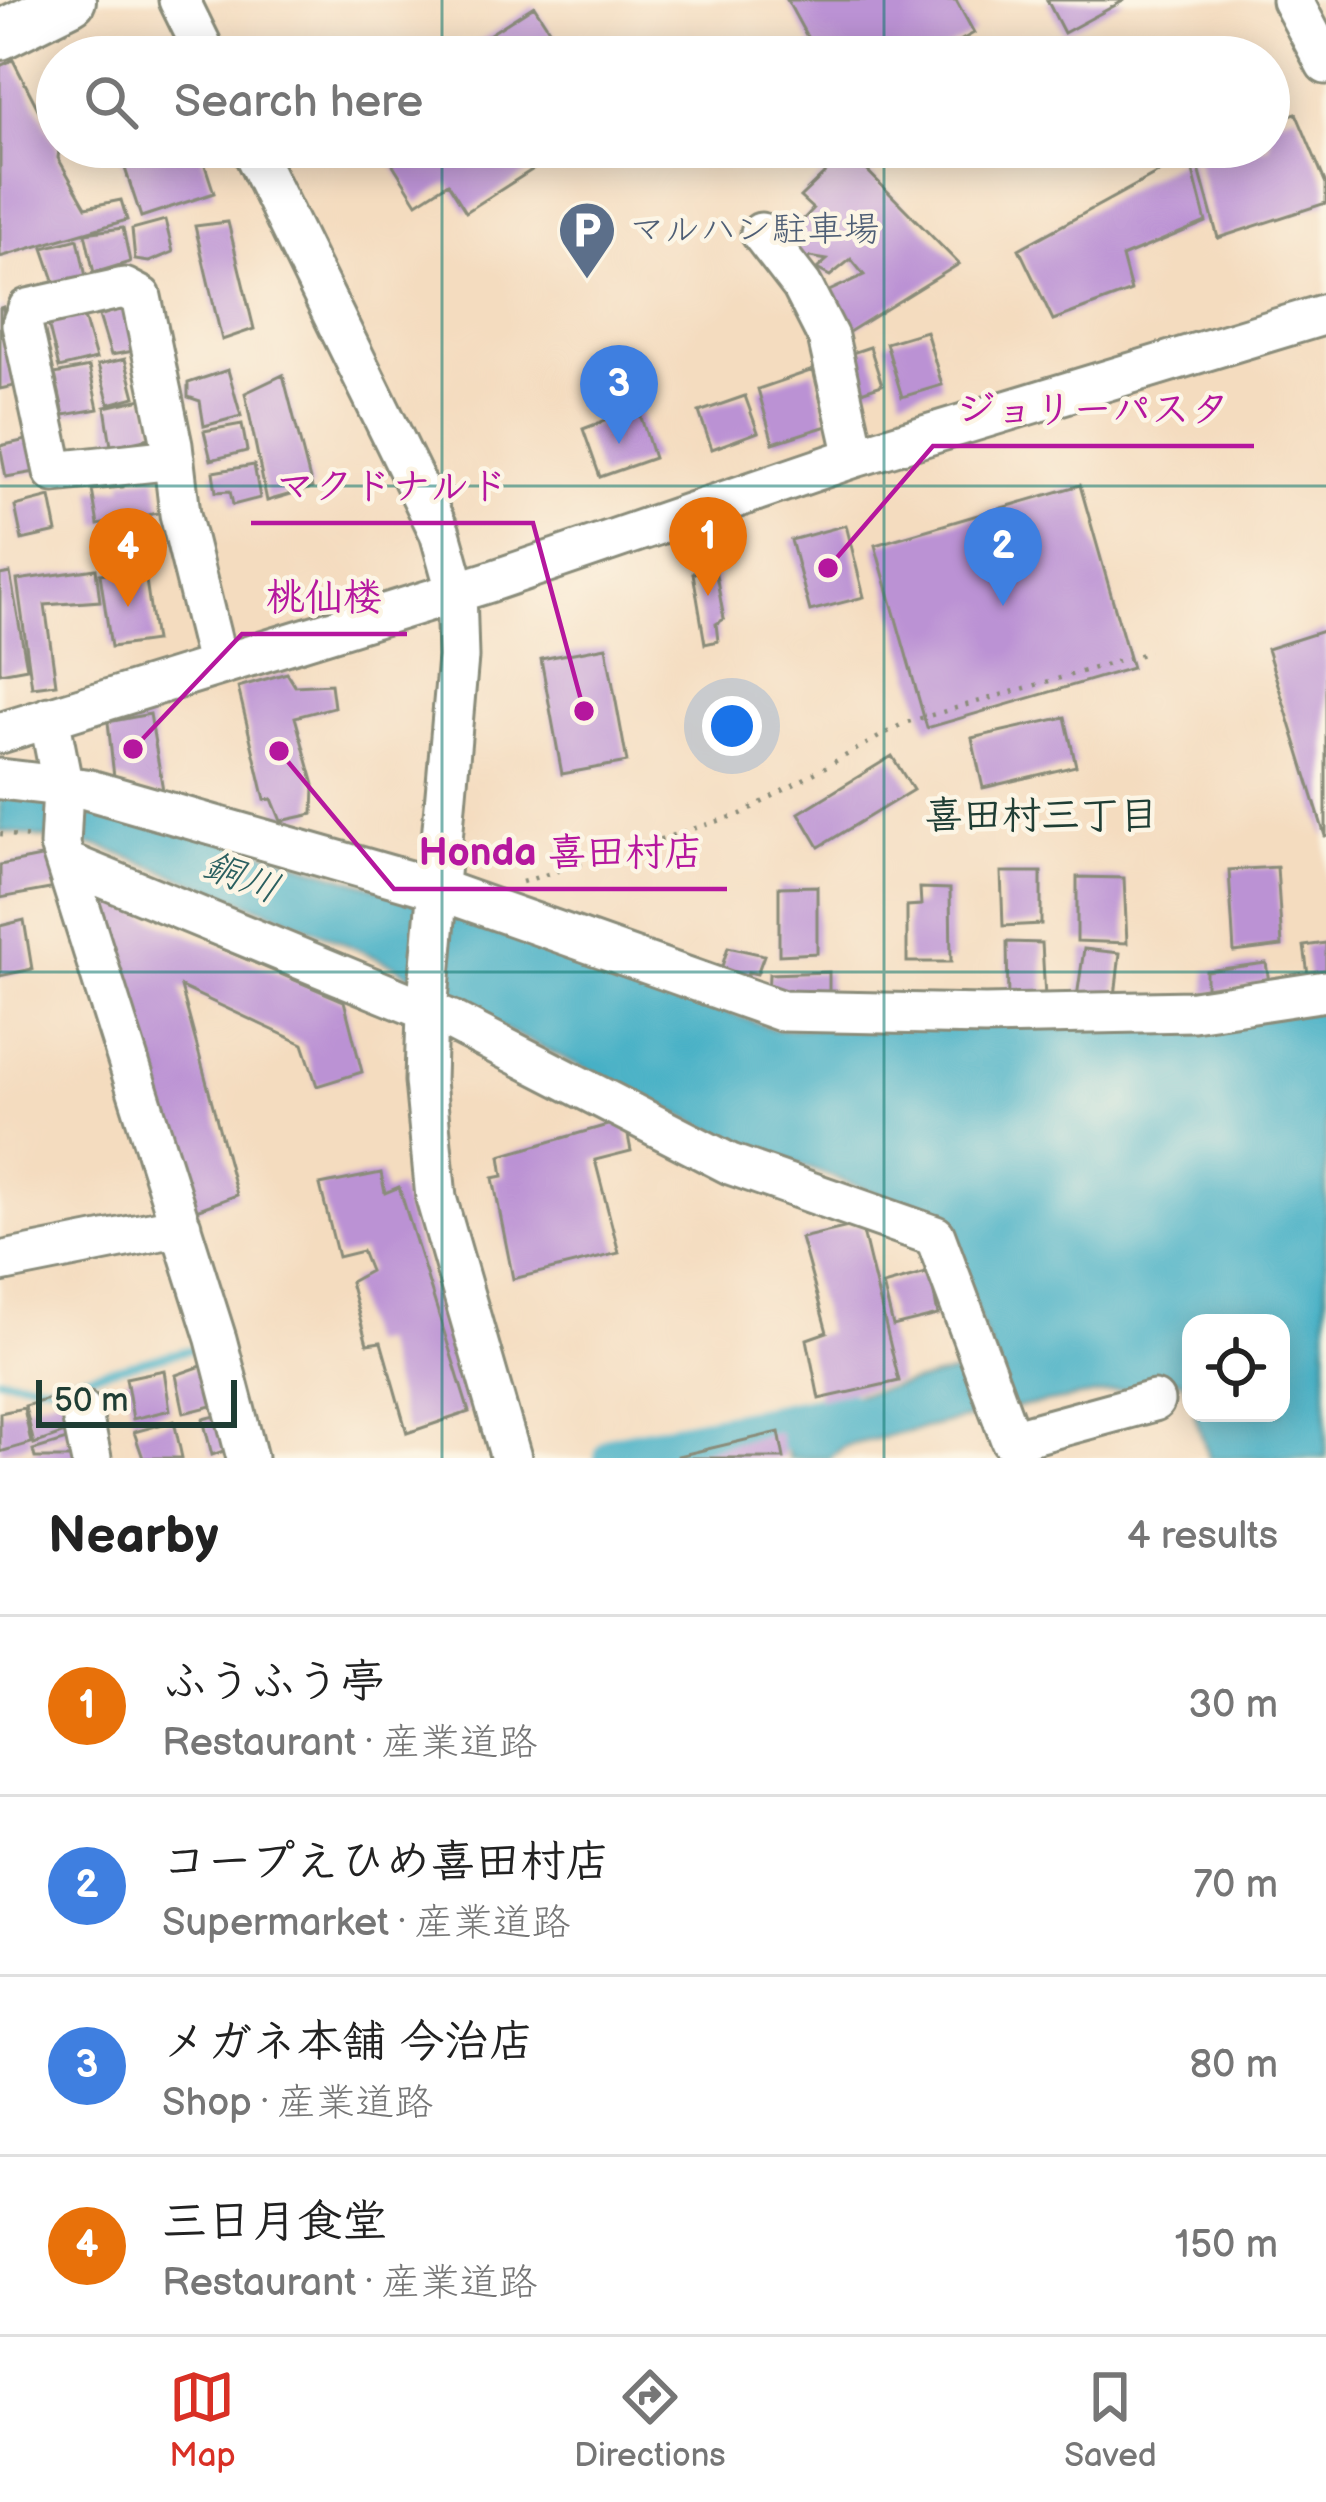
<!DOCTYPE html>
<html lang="en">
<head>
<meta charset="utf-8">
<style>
	:root { --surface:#fff; --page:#f6f6f6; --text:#222; --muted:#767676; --line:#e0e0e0; --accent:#d93025 }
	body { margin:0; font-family:"Balsamiq Sans","Klee One",sans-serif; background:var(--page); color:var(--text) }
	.controls { position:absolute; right:36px; bottom:36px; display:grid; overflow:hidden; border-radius:24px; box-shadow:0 6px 30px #0003 }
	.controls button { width:108px; height:108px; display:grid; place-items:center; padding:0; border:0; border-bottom:3px solid var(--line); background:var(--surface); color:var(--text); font:60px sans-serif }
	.scale { position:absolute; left:36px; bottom:30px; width:201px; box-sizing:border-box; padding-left:12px; border:6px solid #1f3d34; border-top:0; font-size:33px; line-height:42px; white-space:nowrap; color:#1f3d34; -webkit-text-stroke:9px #fcf5e5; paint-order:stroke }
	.you { position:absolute; left:732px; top:726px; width:42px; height:42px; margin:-30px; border:9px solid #fff; border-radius:50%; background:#1a73e8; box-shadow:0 0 0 18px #1a73e833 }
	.badge { display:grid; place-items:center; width:78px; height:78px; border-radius:50%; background:var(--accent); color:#fff; font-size:39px; font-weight:700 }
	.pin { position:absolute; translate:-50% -99px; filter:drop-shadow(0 3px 6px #0008) }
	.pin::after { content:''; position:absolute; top:63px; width:42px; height:36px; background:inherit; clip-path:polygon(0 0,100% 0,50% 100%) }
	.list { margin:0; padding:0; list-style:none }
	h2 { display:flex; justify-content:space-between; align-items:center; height:156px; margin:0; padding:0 48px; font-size:51px }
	h2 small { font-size:39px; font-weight:400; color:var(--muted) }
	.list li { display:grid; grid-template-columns:78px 1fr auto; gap:36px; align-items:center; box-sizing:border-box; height:180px; padding:0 48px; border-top:3px solid var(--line) }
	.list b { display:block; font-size:45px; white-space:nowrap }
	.list p { margin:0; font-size:39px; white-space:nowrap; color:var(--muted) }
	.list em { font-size:39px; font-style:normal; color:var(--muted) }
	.icon { flex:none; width:66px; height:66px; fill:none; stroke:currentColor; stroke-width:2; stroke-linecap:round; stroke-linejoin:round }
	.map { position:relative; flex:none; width:1326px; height:1458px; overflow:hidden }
	.search { position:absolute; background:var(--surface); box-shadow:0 6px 30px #0003; left:36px; right:36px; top:36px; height:132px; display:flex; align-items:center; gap:30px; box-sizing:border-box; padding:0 42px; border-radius:66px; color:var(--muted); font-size:45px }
	.sheet { height:876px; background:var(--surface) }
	nav { display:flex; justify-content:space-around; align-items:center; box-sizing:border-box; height:168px; border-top:3px solid var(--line); background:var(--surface); font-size:33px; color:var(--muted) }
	nav a { display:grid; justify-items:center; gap:6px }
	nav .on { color:var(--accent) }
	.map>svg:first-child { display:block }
</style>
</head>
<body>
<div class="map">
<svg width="1326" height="1458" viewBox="0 0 1326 1458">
	<rect width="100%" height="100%" fill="#fcf5e5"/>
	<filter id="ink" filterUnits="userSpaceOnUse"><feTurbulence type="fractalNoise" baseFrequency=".00833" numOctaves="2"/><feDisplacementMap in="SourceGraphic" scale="24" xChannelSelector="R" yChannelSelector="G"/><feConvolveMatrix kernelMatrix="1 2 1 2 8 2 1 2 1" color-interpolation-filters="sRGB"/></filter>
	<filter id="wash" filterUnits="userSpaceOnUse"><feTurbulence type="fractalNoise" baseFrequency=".004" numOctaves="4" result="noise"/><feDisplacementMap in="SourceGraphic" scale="48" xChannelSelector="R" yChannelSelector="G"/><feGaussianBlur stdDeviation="2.7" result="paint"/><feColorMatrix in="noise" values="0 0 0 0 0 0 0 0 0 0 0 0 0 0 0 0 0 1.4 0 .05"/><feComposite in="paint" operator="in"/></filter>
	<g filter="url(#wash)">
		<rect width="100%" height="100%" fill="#f4dcbf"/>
		<!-- water -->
		<path fill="#47b0c6" stroke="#33767d" stroke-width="3" d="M0,791L82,795L394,893L774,1029L1326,1003V1458H1209L1194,1413H1281V1323H1191V1403L1183,1380L1013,1408L845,1446L829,1458H789L779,1417L786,1410L996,1364L940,1217L730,1139L469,1012L395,966L287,918L102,847L0,831Z"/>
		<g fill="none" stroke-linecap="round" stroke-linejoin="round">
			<!-- stream -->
			<path stroke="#47b0c6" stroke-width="8" d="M0,1378L51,1384L204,1346"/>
			<!-- river -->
			<path stroke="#47b0c6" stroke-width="48" d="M618,1458L843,1415"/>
		</g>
		<g id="blocks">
			<!-- building -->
			<path fill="#bb92d4" d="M787,0H956L974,33L931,57H818Z
				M1047,0H1125L1064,33Z
				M534,6L567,57H454Z
				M13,60L59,150L58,158L86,207L121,200L127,220L0,257V66Z
				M1296,113L1326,184V203L1218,238L1196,158L1230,147H1269V121Z
				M118,147H199L214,193L141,217Z
				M382,147H568L466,212L448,183L417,203Z
				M848,151L959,264L836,340L814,298L864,275L851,259L830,276L817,269L827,260L810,257L800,266L778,247L813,209L800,197Z
				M1189,156L1206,222L1122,257L1131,291L1053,320L1019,249Z
				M165,220L173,252L149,262L135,260L132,229Z
				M228,222L254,329L222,340L195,226Z
				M123,228L130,262L94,273L85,233Z
				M78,239L86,277L57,289L43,248Z
				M3,307L14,386L0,389V308Z
				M127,307L139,350L111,355L99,316Z
				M83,314L96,359L59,368L48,323Z
				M926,331L942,385L902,397L886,343Z
				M870,347L882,385L849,396L837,358Z
				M125,359L135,397L109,404L98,365Z
				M89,367L98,409L64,415L55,374Z
				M228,370L241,416L204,426L200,401L188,397V383Z
				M813,370L827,426L773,443L758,389Z
				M283,375L312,488L267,501L245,393Z
				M745,396L758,432L712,449L699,412Z
				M147,398L155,437L111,446L105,407Z
				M638,408L654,458L600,477L583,429Z
				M242,424L247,451L211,460L204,431Z
				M35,438L41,471L6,477L0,446Z
				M254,465L260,498L233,505L230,491L216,492L213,472Z
				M156,476L162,512L98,525L92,490L123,487V480Z
				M1080,485L1132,668L927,728L875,545Z
				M50,497L57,532L22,540L15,506Z
				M846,525L864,597L810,611L791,540Z
				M144,567L155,641L111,647L100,574Z
				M96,569L100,601L45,605L56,684L32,687L17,580Z
				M715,569L724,619L716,624L718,641L705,644L693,573Z
				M10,573L27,668L0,673V575Z
				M1326,630V836H1325L1267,649Z
				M606,647L627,762L562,774L541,659Z
				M287,673L295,686L331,684L334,707L295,717L314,785L313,814L281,821L272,799L265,800L238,687Z
				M150,714L164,796L114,777L108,722Z
				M1065,717L1076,766L983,788L972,738Z
				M892,756L913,790L819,847L799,813Z
				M56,854L61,887L0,898V865Z
				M1277,867L1282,946L1234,952L1229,870Z
				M1001,872H1041V924L1003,926Z
				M1077,877L1124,878L1127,943L1077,941Z
				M817,886V953L779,955V887Z
				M920,888L950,889L951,962H907V906L921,905Z
				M91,893L344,1001L362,1072L317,1086L303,1044L181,987L237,1195L188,1213Z
				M24,920L32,969L0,976V926Z
				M1007,942L1042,943L1045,998L1008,1001Z
				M1326,943V979L1309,982L1304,946Z
				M728,947L764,955L757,974L748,972L746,981L719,976Z
				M1084,949L1120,953L1114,1005L1076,1004Z
				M1266,963L1269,982L1206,994V971Z
				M829,972V997L768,998L769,974Z
				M625,1120L631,1151L595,1160L619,1253L513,1279L493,1178L503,1176L500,1156Z
				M381,1173L385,1193L399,1187L469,1412L407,1433L381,1342L367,1344L350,1282L370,1271L362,1251L338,1257L320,1185Z
				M861,1224L899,1381L819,1399L807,1339L827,1332L801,1238Z
				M930,1272L938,1315L893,1326L883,1285Z
				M210,1363L220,1404L184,1413L176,1375Z
				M164,1370L170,1410L133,1419L126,1378Z
				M65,1394L73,1430L34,1444L25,1406Z
				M24,1408L31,1443L0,1452V1413Z
				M228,1413L238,1446L212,1455L203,1419Z
				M174,1421L182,1458H143L134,1432Z
				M779,1432L784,1458H678V1456Z
				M73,1438L79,1458H35L33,1450Z"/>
		</g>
	</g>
	<g filter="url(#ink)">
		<use href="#blocks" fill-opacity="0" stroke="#8a8c7a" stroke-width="3"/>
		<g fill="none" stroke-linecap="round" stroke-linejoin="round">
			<!-- minor casing -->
			<g stroke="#8a8c7a" stroke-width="45">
				<path id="minor" d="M179,0L207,57
					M1292,0L1326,64
					M251,147L440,533L456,590L458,657L427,1011L425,1081L436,1198L511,1458
					M761,233L802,286L828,337L855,457
					M174,459L54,472L22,324L28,309L124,288L141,297L172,445L180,514L217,663
					M49,717L63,788L60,845L216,1339L247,1458
					M0,733L489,582L855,457L1326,314
					M0,779L86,789L440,890L782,1011L985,1015L1193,1011L1326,991
					M68,863L450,1020L730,1164L935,1236L1011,1440L1154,1401
					M0,1262L181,1226
					M81,1410L91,1458"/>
			</g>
			<!-- major casing -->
			<g stroke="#8a8c7a" stroke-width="54">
				<path id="major" d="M0,35L71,0"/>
			</g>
			<!-- path -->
			<path stroke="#8a8c7a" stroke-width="4.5" stroke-dasharray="3 9" stroke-linecap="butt" d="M0,834L31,837
				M522,882L741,814L904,723L1150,652"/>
			<!-- minor -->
			<use href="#minor" stroke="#fff" stroke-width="39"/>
			<!-- major -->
			<use href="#major" stroke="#fff" stroke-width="48"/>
		</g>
	</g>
	<!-- grid -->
	<path fill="none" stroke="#0f766e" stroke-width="3" stroke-opacity="0.55" d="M442,0V57M884,0V57M442,147V1458M884,147V1458M0,486H1326M0,972H1326"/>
	<!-- icons -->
	<defs>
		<g id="parking-pin" transform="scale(3)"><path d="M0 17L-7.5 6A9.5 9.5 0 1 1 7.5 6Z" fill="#5c6f8a" stroke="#fcf5e5"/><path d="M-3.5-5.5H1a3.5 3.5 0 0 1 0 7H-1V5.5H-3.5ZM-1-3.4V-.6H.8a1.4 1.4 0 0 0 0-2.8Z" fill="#fff"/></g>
	</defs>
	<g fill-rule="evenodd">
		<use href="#parking-pin" x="587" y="230"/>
	</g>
	<g text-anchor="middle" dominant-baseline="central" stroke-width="9" stroke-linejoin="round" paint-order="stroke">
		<!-- service labels -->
		<g font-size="36" fill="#4e5e75" stroke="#fcf5e5" text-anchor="start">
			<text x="629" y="230">マルハン駐車場</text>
		</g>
		<!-- neighbourhood labels -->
		<g font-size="39" font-weight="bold" fill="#1f3d34" stroke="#fcf5e5">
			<text x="1041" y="816">喜田村三丁目</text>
		</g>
		<!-- water labels -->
		<g font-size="39" font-style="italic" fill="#2b6060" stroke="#fcf5e5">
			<text transform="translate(241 878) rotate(21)">銅川</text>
		</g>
	</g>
	<!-- callouts -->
	<path fill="none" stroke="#b5179e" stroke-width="4.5" d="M828 568L933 446H1254M584 711L533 523H251M133 749L242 634H407M279 751L394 889H727"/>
	<g fill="#b5179e" stroke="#fcf5e5" stroke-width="4.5">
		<circle cx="828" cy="568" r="12"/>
		<circle cx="584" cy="711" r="12"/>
		<circle cx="133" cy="749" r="12"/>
		<circle cx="279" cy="751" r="12"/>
	</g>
	<g font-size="39" text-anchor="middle" font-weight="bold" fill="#b5179e" stroke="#fcf5e5" stroke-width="9" stroke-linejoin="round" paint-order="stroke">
		<text x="1093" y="422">ジョリーパスタ</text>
		<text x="392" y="499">マクドナルド</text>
		<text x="324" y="610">桃仙楼</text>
		<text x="561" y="865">Honda 喜田村店</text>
	</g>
</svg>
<div class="controls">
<button><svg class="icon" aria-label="locate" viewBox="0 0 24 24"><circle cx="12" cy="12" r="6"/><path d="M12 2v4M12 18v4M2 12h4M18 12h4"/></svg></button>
</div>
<div class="scale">50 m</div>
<div class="you"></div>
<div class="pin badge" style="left:708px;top:596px;background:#e8710a">1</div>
<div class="pin badge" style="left:1003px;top:606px;background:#3f7fe0">2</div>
<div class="pin badge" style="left:619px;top:444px;background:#3f7fe0">3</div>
<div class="pin badge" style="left:128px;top:607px;background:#e8710a">4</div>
<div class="search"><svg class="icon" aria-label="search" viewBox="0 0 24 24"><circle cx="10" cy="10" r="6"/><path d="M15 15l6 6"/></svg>Search here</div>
</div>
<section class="sheet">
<h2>Nearby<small>4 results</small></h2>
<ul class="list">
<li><span class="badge" style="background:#e8710a">1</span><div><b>ふうふう亭</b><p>Restaurant · 産業道路</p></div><em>30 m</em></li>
<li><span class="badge" style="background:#3f7fe0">2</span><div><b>コープえひめ喜田村店</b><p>Supermarket · 産業道路</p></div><em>70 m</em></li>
<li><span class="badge" style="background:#3f7fe0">3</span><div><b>メガネ本舗 今治店</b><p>Shop · 産業道路</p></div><em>80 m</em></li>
<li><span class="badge" style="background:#e8710a">4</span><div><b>三日月食堂</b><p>Restaurant · 産業道路</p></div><em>150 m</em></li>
</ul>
</section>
<nav>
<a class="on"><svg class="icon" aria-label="map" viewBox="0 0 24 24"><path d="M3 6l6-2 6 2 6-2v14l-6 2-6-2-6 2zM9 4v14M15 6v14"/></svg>Map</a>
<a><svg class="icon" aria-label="directions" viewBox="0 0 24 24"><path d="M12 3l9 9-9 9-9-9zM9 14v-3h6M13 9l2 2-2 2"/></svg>Directions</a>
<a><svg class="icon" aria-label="saved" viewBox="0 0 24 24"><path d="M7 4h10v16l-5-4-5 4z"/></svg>Saved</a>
</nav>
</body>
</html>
